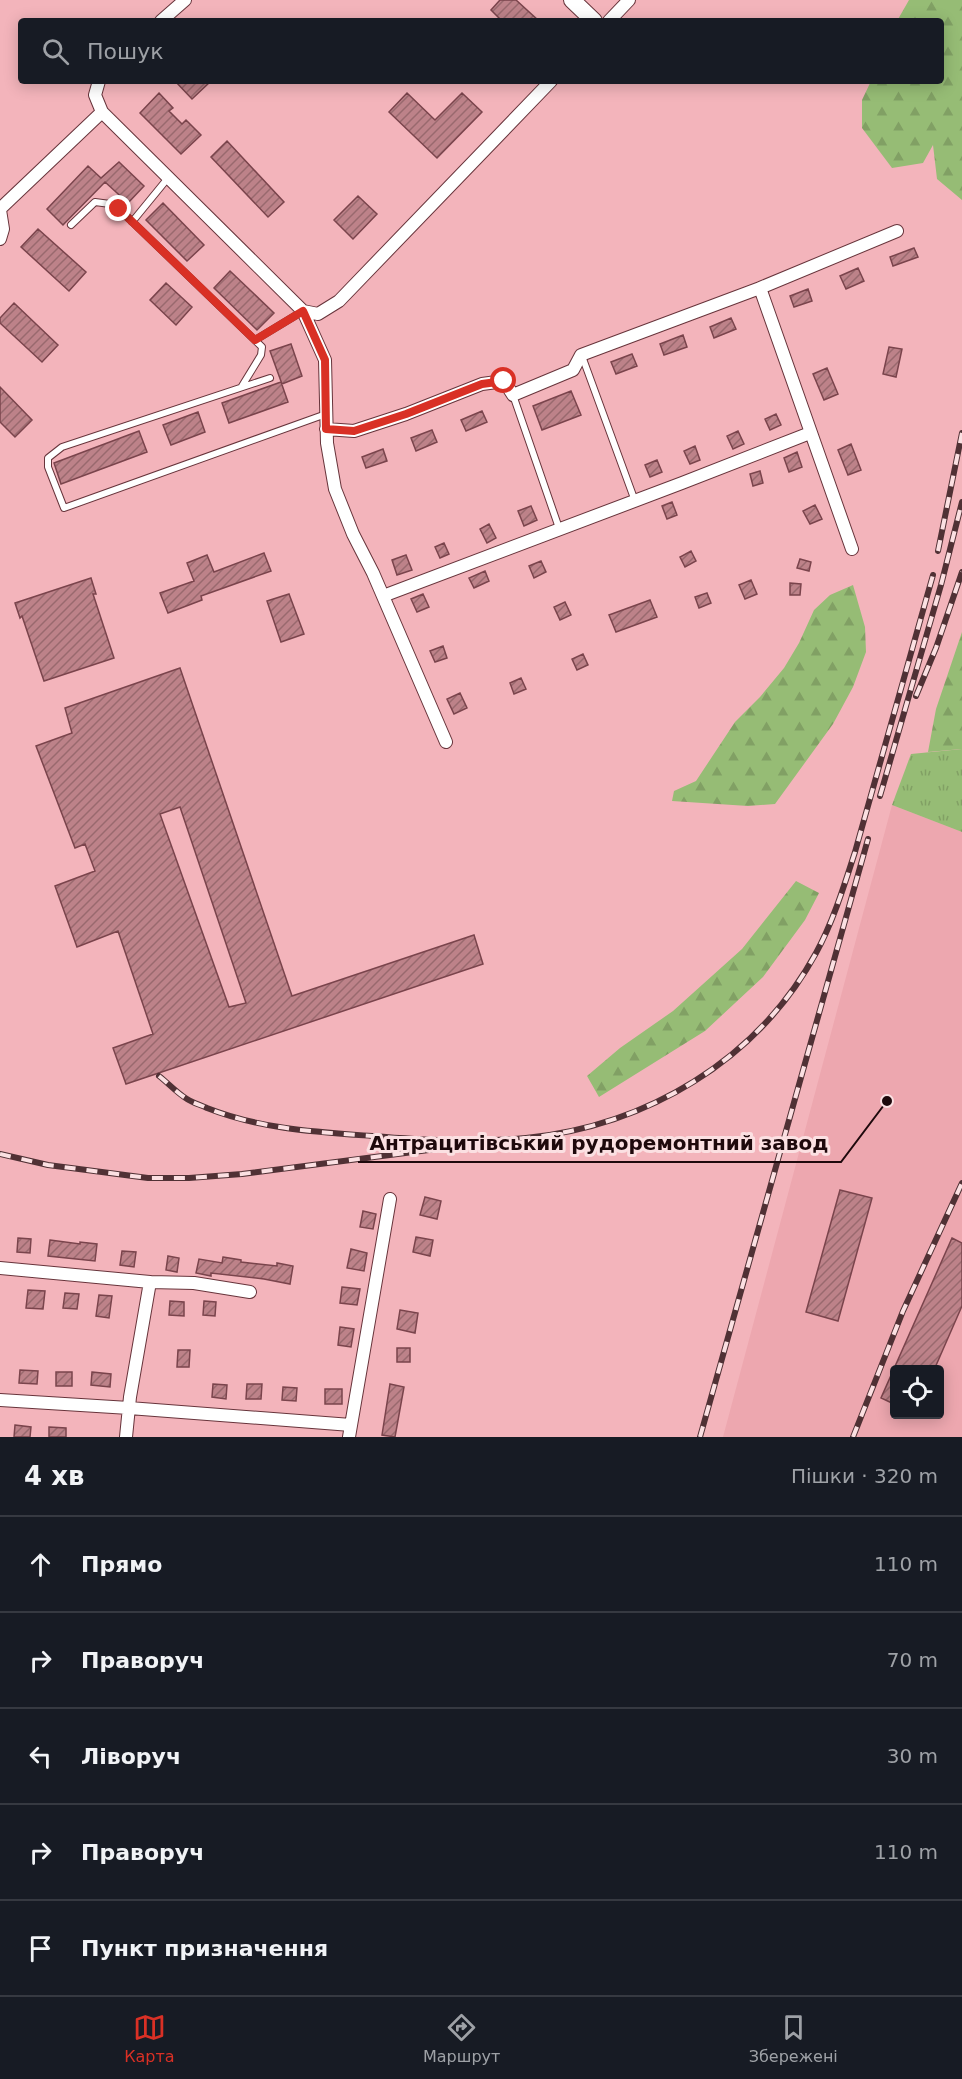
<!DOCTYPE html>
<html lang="uk">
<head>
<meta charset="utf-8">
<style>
	:root { --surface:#171b24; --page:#20242c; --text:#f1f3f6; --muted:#9ea1a6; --line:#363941; --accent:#d93025 }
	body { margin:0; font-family:"DejaVu Sans",sans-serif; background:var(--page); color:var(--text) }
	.controls { position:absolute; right:18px; bottom:18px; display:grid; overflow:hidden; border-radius:6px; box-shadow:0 3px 15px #0003 }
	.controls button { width:54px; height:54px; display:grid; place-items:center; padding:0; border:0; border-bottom:2px solid var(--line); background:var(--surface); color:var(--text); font:30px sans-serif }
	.stop { position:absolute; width:18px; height:18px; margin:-14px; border:4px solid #d93025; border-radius:50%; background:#fff }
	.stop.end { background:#d93025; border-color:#fff; box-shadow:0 2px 6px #0008 }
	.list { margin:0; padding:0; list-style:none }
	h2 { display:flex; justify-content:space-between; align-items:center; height:78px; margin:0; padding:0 24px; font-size:26px }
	h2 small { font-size:20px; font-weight:400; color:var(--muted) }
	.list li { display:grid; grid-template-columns:39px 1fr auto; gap:18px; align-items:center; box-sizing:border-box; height:96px; padding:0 24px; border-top:2px solid var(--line) }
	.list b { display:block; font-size:22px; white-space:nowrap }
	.list em { font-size:20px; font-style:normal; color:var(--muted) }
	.icon { flex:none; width:33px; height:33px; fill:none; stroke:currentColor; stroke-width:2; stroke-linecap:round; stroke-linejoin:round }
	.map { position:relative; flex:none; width:962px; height:1437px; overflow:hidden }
	.search { position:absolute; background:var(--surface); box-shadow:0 3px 15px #0003; left:18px; right:18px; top:18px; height:66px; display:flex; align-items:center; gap:15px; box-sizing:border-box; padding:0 21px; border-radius:6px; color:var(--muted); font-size:22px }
	.sheet { height:558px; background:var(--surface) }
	nav { display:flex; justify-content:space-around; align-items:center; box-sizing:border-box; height:84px; border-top:2px solid var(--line); background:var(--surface); font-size:16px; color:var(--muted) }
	nav a { display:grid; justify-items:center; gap:3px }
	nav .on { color:var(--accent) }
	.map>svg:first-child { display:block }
</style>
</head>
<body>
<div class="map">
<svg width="962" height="1437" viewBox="0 0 962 1437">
	<defs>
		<pattern id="grass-tufts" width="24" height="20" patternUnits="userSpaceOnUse" patternTransform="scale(1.5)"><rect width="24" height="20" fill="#96bc75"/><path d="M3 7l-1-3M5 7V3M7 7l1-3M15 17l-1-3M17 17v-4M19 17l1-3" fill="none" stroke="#81a064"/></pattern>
		<pattern id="forest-firs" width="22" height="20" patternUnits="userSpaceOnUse" patternTransform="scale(1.5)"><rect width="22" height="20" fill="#96bc75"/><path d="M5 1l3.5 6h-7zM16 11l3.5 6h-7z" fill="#81a064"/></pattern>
		<pattern id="building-hatch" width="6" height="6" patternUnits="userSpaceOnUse" patternTransform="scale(1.5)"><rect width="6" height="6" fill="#bd8289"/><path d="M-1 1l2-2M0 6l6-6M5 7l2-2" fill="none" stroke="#99696e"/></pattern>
	</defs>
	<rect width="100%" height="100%" fill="#f3b4bb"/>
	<!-- built -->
	<path fill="#eda7af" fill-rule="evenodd" d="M892,805L962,832V1437H723ZM894,1370H940V1414H894Z"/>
	<!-- grass -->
	<path fill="url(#grass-tufts)" d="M962,749V832L892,805L911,754Z"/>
	<!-- forest -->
	<path fill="url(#forest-firs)" d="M909,0H962V200L937,179L933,145L923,163L892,168L862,128V100L871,81H941V21H897Z
		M853,585L865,627L866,652L853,687L833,724L775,804L748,806L672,801L674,791L696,781L735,722L760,697L784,668L799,643L814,610L830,595Z
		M962,632V749L928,752L936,709Z
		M796,881L819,893L805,920L763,977L705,1031L599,1097L587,1076L620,1048L673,1011L742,949Z"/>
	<!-- building -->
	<path fill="url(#building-hatch)" stroke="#7a444c" stroke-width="1.5" fill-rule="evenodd" d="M500,0H516L539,21H502L491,10Z
		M175,81H211L192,99Z
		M159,93L173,108L169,111L182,124L186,120L201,135L181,154L140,113Z
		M407,93L435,120L462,93L482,112L437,158L389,112Z
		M227,141L284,202L268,217L211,157Z
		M119,162L144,186L128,203L105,182L63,225L47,209L88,166L101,178Z
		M358,196L377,214L353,239L334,220Z
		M163,203L204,245L187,261L146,220Z
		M38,229L86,272L69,291L21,247Z
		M914,248L918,257L893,266L890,257Z
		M858,268L864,281L846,289L840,276Z
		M230,271L274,313L257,330L214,288Z
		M166,283L192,307L176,325L150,300Z
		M808,289L812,301L794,307L790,296Z
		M14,303L58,345L42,362L0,323V318Z
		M731,318L736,329L714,338L710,327Z
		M683,335L687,347L664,355L660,344Z
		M291,344L302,376L282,384L270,351Z
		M889,347L902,349L896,377L883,374Z
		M632,354L637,366L616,374L611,362Z
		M827,368L838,394L824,400L813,374Z
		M281,382L288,402L229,423L222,403Z
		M0,387L32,420L15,437L0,422Z
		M571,391L581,415L542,430L533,406Z
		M482,411L487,422L466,431L461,420Z
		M198,412L205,432L171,445L163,425Z
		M776,414L781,425L770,430L765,419Z
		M432,430L437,442L416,451L411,438Z
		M139,431L147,452L61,484L54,463Z
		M738,431L744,444L733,449L727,436Z
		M851,444L861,470L848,475L838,450Z
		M695,446L700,460L690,464L684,451Z
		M383,449L387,461L366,468L362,457Z
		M797,452L802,467L789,472L784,458Z
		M657,460L662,472L650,477L645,465Z
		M760,471L763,483L753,486L750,474Z
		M672,502L677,515L667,519L662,506Z
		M815,505L822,519L810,524L803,511Z
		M531,506L537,520L524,526L518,511Z
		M489,524L496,538L487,543L480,529Z
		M444,543L449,554L440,558L435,547Z
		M691,551L696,561L685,567L680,557Z
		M264,553L271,571L201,596L202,600L168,613L160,593L194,581L187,563L207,555L214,572Z
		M406,555L412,570L397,575L392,560Z
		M800,559L811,562L809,571L797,568Z
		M541,561L546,572L534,578L529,566Z
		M485,571L489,581L474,588L469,578Z
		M91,578L96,594H93L114,658L44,681L22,616L20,618L15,603Z
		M751,580L757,594L745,599L739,585Z
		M790,583L801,584L800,595H790Z
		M707,593L711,603L699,608L695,597Z
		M289,594L304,634L281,642L267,601Z
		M423,594L429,607L417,612L411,599Z
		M650,600L657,617L616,632L609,615Z
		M565,602L571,615L560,620L554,607Z
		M443,646L447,658L435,662L430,651Z
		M583,654L588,665L577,670L572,659Z
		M180,668L292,996L474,935L483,964L126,1084L113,1048L153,1034L118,931L77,947L55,886L95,871L85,844L75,848L36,746L72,733L65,708ZM180,807L246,1003L229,1007L160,814Z
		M521,678L526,689L514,694L510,683Z
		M460,693L467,708L454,714L447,699Z
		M840,1190L872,1198L838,1321L806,1312Z
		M425,1197L441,1201L437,1219L420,1215Z
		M363,1211L376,1214L373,1229L360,1227Z
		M416,1237L433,1240L430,1256L413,1252Z
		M18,1238L31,1239L30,1253L17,1252Z
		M952,1238L962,1243V1306L934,1370H894V1404L881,1398Z
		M50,1240L80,1244V1242L97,1244L95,1261L48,1256Z
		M351,1249L367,1253L364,1271L347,1268Z
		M122,1251L136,1252L134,1267L120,1265Z
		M168,1256L179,1258L177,1272L166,1270Z
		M223,1257L241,1260V1262L277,1266V1263L293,1266L290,1284L264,1279L211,1273V1276L196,1273L199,1259L222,1263Z
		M342,1287L360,1289L357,1305L340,1303Z
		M28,1290L45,1291L43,1309L26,1308Z
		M65,1293L79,1294L77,1309L63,1308Z
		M99,1295L112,1296L109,1318L96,1316Z
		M170,1301L184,1302V1316L169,1315Z
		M204,1301L216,1302L215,1316L203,1315Z
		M400,1310L418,1313L415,1333L397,1329Z
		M340,1327L354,1329L351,1347L338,1345Z
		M397,1348H410V1362H397Z
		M178,1350H190L189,1367H177Z
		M20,1370L38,1371L37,1384L19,1383Z
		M56,1372H72V1386H56Z
		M92,1372L111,1374L110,1387L91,1385Z
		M213,1384L227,1385L226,1399L212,1397Z
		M247,1384H262L261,1399H246Z
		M390,1384L404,1387L395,1437L382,1435Z
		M283,1387L297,1388L296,1401L282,1400Z
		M325,1389H342V1404H325Z
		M15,1425L31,1427L30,1437H14Z
		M49,1427L66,1428V1437H49Z"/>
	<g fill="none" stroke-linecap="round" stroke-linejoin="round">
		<!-- lane casing -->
		<g stroke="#67343b" stroke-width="8">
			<path id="lane" d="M132,222L168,178
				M71,225L95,202L110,204L119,209L262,347L261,355L242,386
				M255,340L303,311
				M582,356L635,501
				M270,378L62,447L48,458V467L64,508L326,414
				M513,395L559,528"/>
		</g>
		<!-- street casing -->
		<g stroke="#67343b" stroke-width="14">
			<path id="street" d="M161,21L185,0
				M609,21L629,0
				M102,112L303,311L325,360L327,443L335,489L353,534L373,573L446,742
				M0,209L102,112L95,95L99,81
				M0,210L3,229L0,239
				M760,288L852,549
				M303,311L318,314L339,301L551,81
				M326,429L354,431L406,414L482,384L504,381L513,395L573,370L581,355L760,288L897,231
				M383,596L682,483L810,433
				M0,1268L150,1282L194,1283L250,1292
				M0,1400L129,1408L351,1425
				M126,1437L130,1397L150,1282
				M349,1437L390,1199"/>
		</g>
		<!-- secondary casing -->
		<g stroke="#67343b" stroke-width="18">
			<path id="secondary" d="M572,0L594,21"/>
		</g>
		<!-- lane -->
		<use href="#lane" stroke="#fff" stroke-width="6"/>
		<!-- street -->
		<use href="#street" stroke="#fff" stroke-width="12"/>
		<!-- secondary -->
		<use href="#secondary" stroke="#fff" stroke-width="16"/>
		<!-- rail casing -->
		<g stroke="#503135" stroke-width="6">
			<path id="rail" d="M938,551L962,433
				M916,696L936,648L962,572
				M880,796L941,585L962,502
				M159,1076C168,1083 177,1093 187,1099C193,1103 201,1105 207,1108C260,1129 316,1132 372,1136C423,1140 475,1143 526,1138C646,1126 757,1061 816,953C833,922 844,886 855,852L933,575
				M0,1154L48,1165L148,1178H189L242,1174L452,1147
				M700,1437L868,839
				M853,1437L903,1311L962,1183"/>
		</g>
		<!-- rail -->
		<use href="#rail" stroke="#fbe0e2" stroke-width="4" stroke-dasharray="11" stroke-linecap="butt"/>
	</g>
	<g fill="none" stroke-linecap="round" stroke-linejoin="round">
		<!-- route -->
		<path stroke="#d93025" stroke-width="8" d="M119,209L255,340L303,311L325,360L326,429L354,431L406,414L482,384L504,381"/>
	</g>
	<!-- callouts -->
	<path fill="none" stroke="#1e090c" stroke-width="2" d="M887 1101L841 1162H358"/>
	<circle fill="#1e090c" stroke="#fbe0e2" stroke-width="2" cx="887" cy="1101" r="6"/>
	<g font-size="20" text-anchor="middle" font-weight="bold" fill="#1e090c" stroke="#fbe0e2" stroke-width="6" stroke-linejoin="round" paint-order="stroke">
		<text x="599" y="1150">Антрацитівський рудоремонтний завод</text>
	</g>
</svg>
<div class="controls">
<button><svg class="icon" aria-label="locate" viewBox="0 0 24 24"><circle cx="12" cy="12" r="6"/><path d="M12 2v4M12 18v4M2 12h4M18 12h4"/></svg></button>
</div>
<div class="stop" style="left:504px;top:381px"></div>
<div class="stop end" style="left:119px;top:209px"></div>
<div class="search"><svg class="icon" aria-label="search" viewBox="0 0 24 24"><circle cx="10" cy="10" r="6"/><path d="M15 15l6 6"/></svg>Пошук</div>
</div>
<section class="sheet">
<h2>4 хв<small>Пішки · 320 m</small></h2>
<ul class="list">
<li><svg class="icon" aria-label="ahead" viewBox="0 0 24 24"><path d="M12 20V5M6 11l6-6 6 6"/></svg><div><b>Прямо</b></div><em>110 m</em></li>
<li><svg class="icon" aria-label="right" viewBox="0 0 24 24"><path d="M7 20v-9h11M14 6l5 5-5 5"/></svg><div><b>Праворуч</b></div><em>70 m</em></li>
<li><svg class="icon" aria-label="left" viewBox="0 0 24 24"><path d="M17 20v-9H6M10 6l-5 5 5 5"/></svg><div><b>Ліворуч</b></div><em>30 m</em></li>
<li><svg class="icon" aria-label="right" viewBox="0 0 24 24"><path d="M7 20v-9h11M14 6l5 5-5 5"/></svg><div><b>Праворуч</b></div><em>110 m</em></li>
<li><svg class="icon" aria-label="arrive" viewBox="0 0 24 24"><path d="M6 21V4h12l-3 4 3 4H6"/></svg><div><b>Пункт призначення</b></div></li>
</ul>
</section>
<nav>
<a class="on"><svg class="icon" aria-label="map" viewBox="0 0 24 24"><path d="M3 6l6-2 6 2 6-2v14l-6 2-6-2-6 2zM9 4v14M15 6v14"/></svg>Карта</a>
<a><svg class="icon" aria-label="directions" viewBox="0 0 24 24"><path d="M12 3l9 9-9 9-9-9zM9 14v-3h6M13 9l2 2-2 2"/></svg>Маршрут</a>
<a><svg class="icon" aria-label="saved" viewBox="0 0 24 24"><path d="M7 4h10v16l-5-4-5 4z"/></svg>Збережені</a>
</nav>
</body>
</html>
